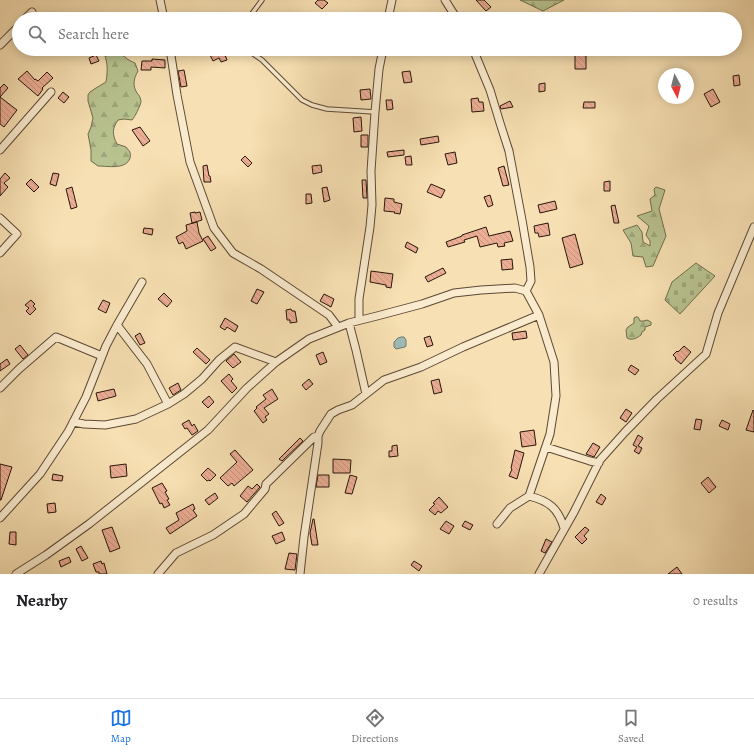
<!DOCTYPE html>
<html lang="en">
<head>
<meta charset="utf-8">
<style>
	:root { --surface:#fff; --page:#f2f2f2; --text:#202124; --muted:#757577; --line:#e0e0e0; --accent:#1a73e8 }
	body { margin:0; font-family:Alegreya,serif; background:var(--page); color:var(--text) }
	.compass { position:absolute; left:658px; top:68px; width:36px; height:36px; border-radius:50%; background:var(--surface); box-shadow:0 2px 10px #0003; rotate:173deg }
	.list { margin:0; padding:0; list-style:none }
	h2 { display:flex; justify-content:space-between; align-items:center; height:52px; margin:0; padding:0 16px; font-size:17px }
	h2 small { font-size:13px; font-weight:400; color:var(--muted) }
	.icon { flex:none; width:22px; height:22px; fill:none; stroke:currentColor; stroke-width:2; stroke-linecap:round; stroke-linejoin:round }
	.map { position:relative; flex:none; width:754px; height:574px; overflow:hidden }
	.search { position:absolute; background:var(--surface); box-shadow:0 2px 10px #0003; left:12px; right:12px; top:12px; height:44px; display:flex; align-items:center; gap:10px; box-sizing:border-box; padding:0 14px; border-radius:22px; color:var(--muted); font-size:15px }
	.sheet { height:124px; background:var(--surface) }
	nav { display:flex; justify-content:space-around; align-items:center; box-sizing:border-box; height:56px; border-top:1px solid var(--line); background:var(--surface); font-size:11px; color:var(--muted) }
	nav a { display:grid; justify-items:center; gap:2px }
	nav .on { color:var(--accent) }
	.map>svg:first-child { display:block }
</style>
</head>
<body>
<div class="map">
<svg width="754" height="574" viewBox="0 0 754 574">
	<defs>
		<pattern id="forest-firs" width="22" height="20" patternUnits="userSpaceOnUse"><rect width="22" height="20" fill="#b8c390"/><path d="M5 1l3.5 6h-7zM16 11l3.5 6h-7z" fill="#9ea77b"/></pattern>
		<pattern id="cemetery-stones" width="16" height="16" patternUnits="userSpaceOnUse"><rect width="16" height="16" fill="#b8c390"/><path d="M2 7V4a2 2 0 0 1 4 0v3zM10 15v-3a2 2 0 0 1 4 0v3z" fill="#9ea77b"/></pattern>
		<pattern id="building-back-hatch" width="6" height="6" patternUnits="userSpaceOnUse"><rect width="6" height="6" fill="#ecae95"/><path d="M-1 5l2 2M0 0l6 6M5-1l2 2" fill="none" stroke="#ca957f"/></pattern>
	</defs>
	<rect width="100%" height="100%" fill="#f7e0b3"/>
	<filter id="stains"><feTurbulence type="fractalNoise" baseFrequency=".005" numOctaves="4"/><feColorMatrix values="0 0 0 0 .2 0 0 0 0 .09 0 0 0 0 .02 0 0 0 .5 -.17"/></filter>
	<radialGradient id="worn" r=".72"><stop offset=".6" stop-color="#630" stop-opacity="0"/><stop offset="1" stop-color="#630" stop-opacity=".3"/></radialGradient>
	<!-- forest -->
	<path fill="url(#forest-firs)" stroke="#706c4c" d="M520,0H564L543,11Z
		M102,49H122C122,57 128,60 135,63L138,71C134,78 132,85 137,93C139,95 141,98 141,102C140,106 135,117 132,120L124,119L118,120C112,129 112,134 117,144L126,147L130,152C130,154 131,156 130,158C126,170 108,166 98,166L91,161V150L88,134L91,127L93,118L88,101V95L90,92L96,88L106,82C108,69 108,61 102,49Z
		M656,187L665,190L659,209L666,236L653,266L646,267L643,257L633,256L631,243L623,230L637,225L642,232L643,242L650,246V241L646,235L649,226L637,216L652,211L650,199L655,195L654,189Z
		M636,317H638L640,321H644L647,320L651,322V325L645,327V330L642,332L641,335C637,338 632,341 627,338L626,330L628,327L634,323V318Z"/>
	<!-- cemetery -->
	<path fill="url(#cemetery-stones)" stroke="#706c4c" d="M696,263L715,276L680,314L665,300L672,282Z"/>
	<!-- water -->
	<path fill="#9ebbb4" stroke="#6f7970" d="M401,337H404L406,340V346L405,347L396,349L394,347V342L398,338Z"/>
	<!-- building -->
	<path fill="url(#building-back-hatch)" stroke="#281609" d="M318,0H324L328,3L322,9L315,3Z
		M476,0H484L491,7L486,11Z
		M223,50L227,60L221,62L219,58L213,61L210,55Z
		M575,54H586V69H575Z
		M96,55L99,61L91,64L89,58Z
		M152,59L165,60V68L151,67V70H141L142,61H152Z
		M184,70L187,86L181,87L178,71Z
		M27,71L35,80V79L38,81L47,72L53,78L42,88L43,89L38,96L18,79Z
		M410,71L412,82L404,83L402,72Z
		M739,75L740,85L734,86L733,76Z
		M545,83V91L539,92V84Z
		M4,84L8,88L0,97V88Z
		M370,89L371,99L361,100L360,90Z
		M713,89L720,102L711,107L704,94Z
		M63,92L69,97L64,103L58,98Z
		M0,97L17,110L4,127L0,124Z
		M478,98L479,102H483L484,111L472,112L471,99Z
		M386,100H392L393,109L387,110Z
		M510,101L513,107L501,109L500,106Z
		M584,102H595V108H583Z
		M361,117L362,131L354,132L353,118Z
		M140,127L150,141L143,146L132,130Z
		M361,135H368V147H361Z
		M438,136L439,142L421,145L420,139Z
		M404,150V155L388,157L387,152Z
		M455,152L457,163L448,165L445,154Z
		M245,156L252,163L248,167L241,160Z
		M411,156L412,165H406L405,157Z
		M207,165L209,176H210L211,182H204L203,166Z
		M321,165L322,172L313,174L312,166Z
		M504,166L509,185L503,186L498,168Z
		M5,173L10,178L4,183L8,187L0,196V179Z
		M53,173L59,174L56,186L50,184Z
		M31,179L39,187L34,192L26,184Z
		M362,180H366L367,198H363Z
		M610,181V191H604V182Z
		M431,184L445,190L441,198L427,192Z
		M72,187L77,207L71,209L66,189Z
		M327,187L330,200L324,202L322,188Z
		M306,194H311L312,203L306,204Z
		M490,195L493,205L488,207L484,197Z
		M385,198L394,199V202L402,204L400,214L394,213L395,212L384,211Z
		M555,201L557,209L540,213L538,205Z
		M615,205L619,223H614L611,206Z
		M195,212V213L200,212L202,220L192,223L190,213Z
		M197,222L199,233L203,241L186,249L183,242L179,244L176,237L187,231L186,225Z
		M548,223L550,235L539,237L538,233H535L534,226Z
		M486,227L489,236L510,231L513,241L504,243L505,246L498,247L497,243L480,247L477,236L464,240L465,242L448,247L446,242L462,236V235Z
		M144,228L153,229L152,235L143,233Z
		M575,234L583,264L570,268L562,238Z
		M208,236L216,248L211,251L203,239Z
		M407,242L418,248L416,253L405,247Z
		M512,259L513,269L502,270L501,260Z
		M443,268L446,273L428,282L425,277Z
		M371,271L393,274L391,288L386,287V285L370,282Z
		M257,289L264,292L257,304L251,301Z
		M164,293L172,301L167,307L158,299Z
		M324,294L334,299L331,307L320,301Z
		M31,300L35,304L33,306L36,309L30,315L26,311L29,308L25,305Z
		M103,300L110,303L106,313L98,309Z
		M291,309L292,311H295L297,322L290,323V320H287L286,310Z
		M225,318L238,326L235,332L227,327L225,330L220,327Z
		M526,331L527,338L513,340L512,333Z
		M140,333L145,343L140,345L135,336Z
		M430,336L433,345L427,347L424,338Z
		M20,345L28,355L23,359L15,349Z
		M684,346L691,352L681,364L675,359L676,358L673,355L677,351L678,352Z
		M197,348L210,360L206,364L193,352Z
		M323,352L327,362L320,365L316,355Z
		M234,354L241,362L233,368L226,361Z
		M7,359L10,364L0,371V364Z
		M631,365L639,370L635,375L628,370Z
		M229,374L233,379L231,381L237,388L232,393L221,381Z
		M309,379L313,384L306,390L302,385Z
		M439,379L442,392L434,394L431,381Z
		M178,383L181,390L173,395L169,388Z
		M114,389L116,396L98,401L96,393Z
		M272,389L278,399L264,408L269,414L265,417L267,420L263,423L254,411L257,408L256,407L266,399L263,395Z
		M209,396L214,402L208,408L202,402Z
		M626,409L632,413L626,422L620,418Z
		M753,410L754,411V432L746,430Z
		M696,419L702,420L700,430L694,429Z
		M189,420L192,426L194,424L198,431L192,435L187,428L185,429L182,424Z
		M722,420L730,424L728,430L719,426Z
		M534,430L536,445L522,447L520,432Z
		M638,435L643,438L638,446L642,448L639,454L634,451L637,447L633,445Z
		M300,438L303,441L282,461L279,459Z
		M593,443L600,447L594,457L586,454Z
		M397,445L398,456L389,457V451H392V446Z
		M235,450L253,470L234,486L232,483L228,486L220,478L237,462L230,454Z
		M515,450L524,453L517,479L509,476L512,469L511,468Z
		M333,459L351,460L350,473H333Z
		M0,464L12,467L1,500H0Z
		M126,464L127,476L111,478L110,466Z
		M208,468L216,475L210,481L209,480L207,481L201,475Z
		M53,474L63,476L62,481L52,480Z
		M318,475H329V487H316Z
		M350,475L357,477L352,494L345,493Z
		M708,477L716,487L709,493L701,483Z
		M162,483L167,491L165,492L169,499L167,500L170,505L164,508L162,503L160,504L152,488Z
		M257,484L260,487L247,502L240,496L248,486L252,489Z
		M215,493L218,498L209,505L205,500Z
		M601,494L606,498L602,505L596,502Z
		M439,497L448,507L441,513L438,511L435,515L429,510L435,504L433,503Z
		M55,503L56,512L48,513L47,504Z
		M193,504L195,509L193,510L197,516L170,534L166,528L179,520L176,513Z
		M276,511L284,523L279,526L272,514Z
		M313,519H314L318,545H312L310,533Z
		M446,521L454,526L449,534L440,529Z
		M465,521L473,525L470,530L462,526Z
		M112,527L120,548L110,552L102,530Z
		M585,527L589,530L584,536L587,539L582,544L575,537Z
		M10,532H16V545L9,544Z
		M282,532L285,540L276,544L272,536Z
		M546,539L552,542L545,553L541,551Z
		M81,546L88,558L82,561L76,549Z
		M289,553L297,554L295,570L285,569Z
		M69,557L71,562L61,567L59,561Z
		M101,561L102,564L104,563L107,574H99V572H96L93,564Z
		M414,561L422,566L419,571L411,565Z
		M677,567L682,574H668Z"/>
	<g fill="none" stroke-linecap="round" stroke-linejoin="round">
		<!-- lane casing -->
		<g stroke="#5c4834" stroke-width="5.5">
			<path id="lane" d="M248,19L262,0
				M246,49L262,60L302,100L312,105L327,109L375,112"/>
		</g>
		<!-- street casing -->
		<g stroke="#5c4834" stroke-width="9">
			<path id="street" d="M160,0L164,19
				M445,0L457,19
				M25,19L32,12
				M388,19L392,0
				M0,45L19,26
				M170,49L177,95L190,162L214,228L233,253L261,269L329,315L338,327
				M473,49L490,90L500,123L509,151L522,220L530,267L531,281L526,291
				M0,150L51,92
				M0,218L17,234L0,253
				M359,320V299L370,227L372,205L371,171L375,112L379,69L383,49
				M349,323L356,350L366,394
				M117,325L147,364L168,404
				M0,388L19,369L56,337L102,356
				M73,422L84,424L105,425L136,419L168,404L184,394L202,379L219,360L235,347L276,362
				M318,436L320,431L331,414L338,410L352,405L384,380L421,367L463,347L539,315
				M546,447L590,461L599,463
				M529,496C549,501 558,508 564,528
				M0,518L40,474L68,432L86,397L106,346L117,325L142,282
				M16,574L46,555L89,524L208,430L247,388L276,362L309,339L349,323L377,316L422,304L454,293L481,290L515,288L526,291L539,315L554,362L556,396L550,434L529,496L510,508L497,524
				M158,574L176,553L213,535L244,514L265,489L266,484L314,437L318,436V443L304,537L300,574
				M539,574L574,512L600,460L625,432L657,399L706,354L718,313L754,227"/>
		</g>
		<!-- lane -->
		<use href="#lane" stroke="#faebce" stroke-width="3.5"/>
		<!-- street -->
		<use href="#street" stroke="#faebce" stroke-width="7"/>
	</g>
	<rect width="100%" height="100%" filter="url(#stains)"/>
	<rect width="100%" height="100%" fill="url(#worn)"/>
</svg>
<svg class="compass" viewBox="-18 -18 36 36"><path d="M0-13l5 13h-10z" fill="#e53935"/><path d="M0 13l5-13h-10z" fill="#757577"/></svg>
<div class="search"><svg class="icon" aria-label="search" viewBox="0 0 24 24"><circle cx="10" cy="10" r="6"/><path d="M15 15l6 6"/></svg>Search here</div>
</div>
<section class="sheet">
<h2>Nearby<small>0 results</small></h2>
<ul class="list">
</ul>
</section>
<nav>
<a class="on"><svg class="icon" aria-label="map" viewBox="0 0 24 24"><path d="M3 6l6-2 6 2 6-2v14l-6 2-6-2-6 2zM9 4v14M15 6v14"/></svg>Map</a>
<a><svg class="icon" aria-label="directions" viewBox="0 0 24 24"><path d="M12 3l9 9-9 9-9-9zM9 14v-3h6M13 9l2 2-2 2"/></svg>Directions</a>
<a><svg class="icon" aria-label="saved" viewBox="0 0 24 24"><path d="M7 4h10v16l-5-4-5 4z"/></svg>Saved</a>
</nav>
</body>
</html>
